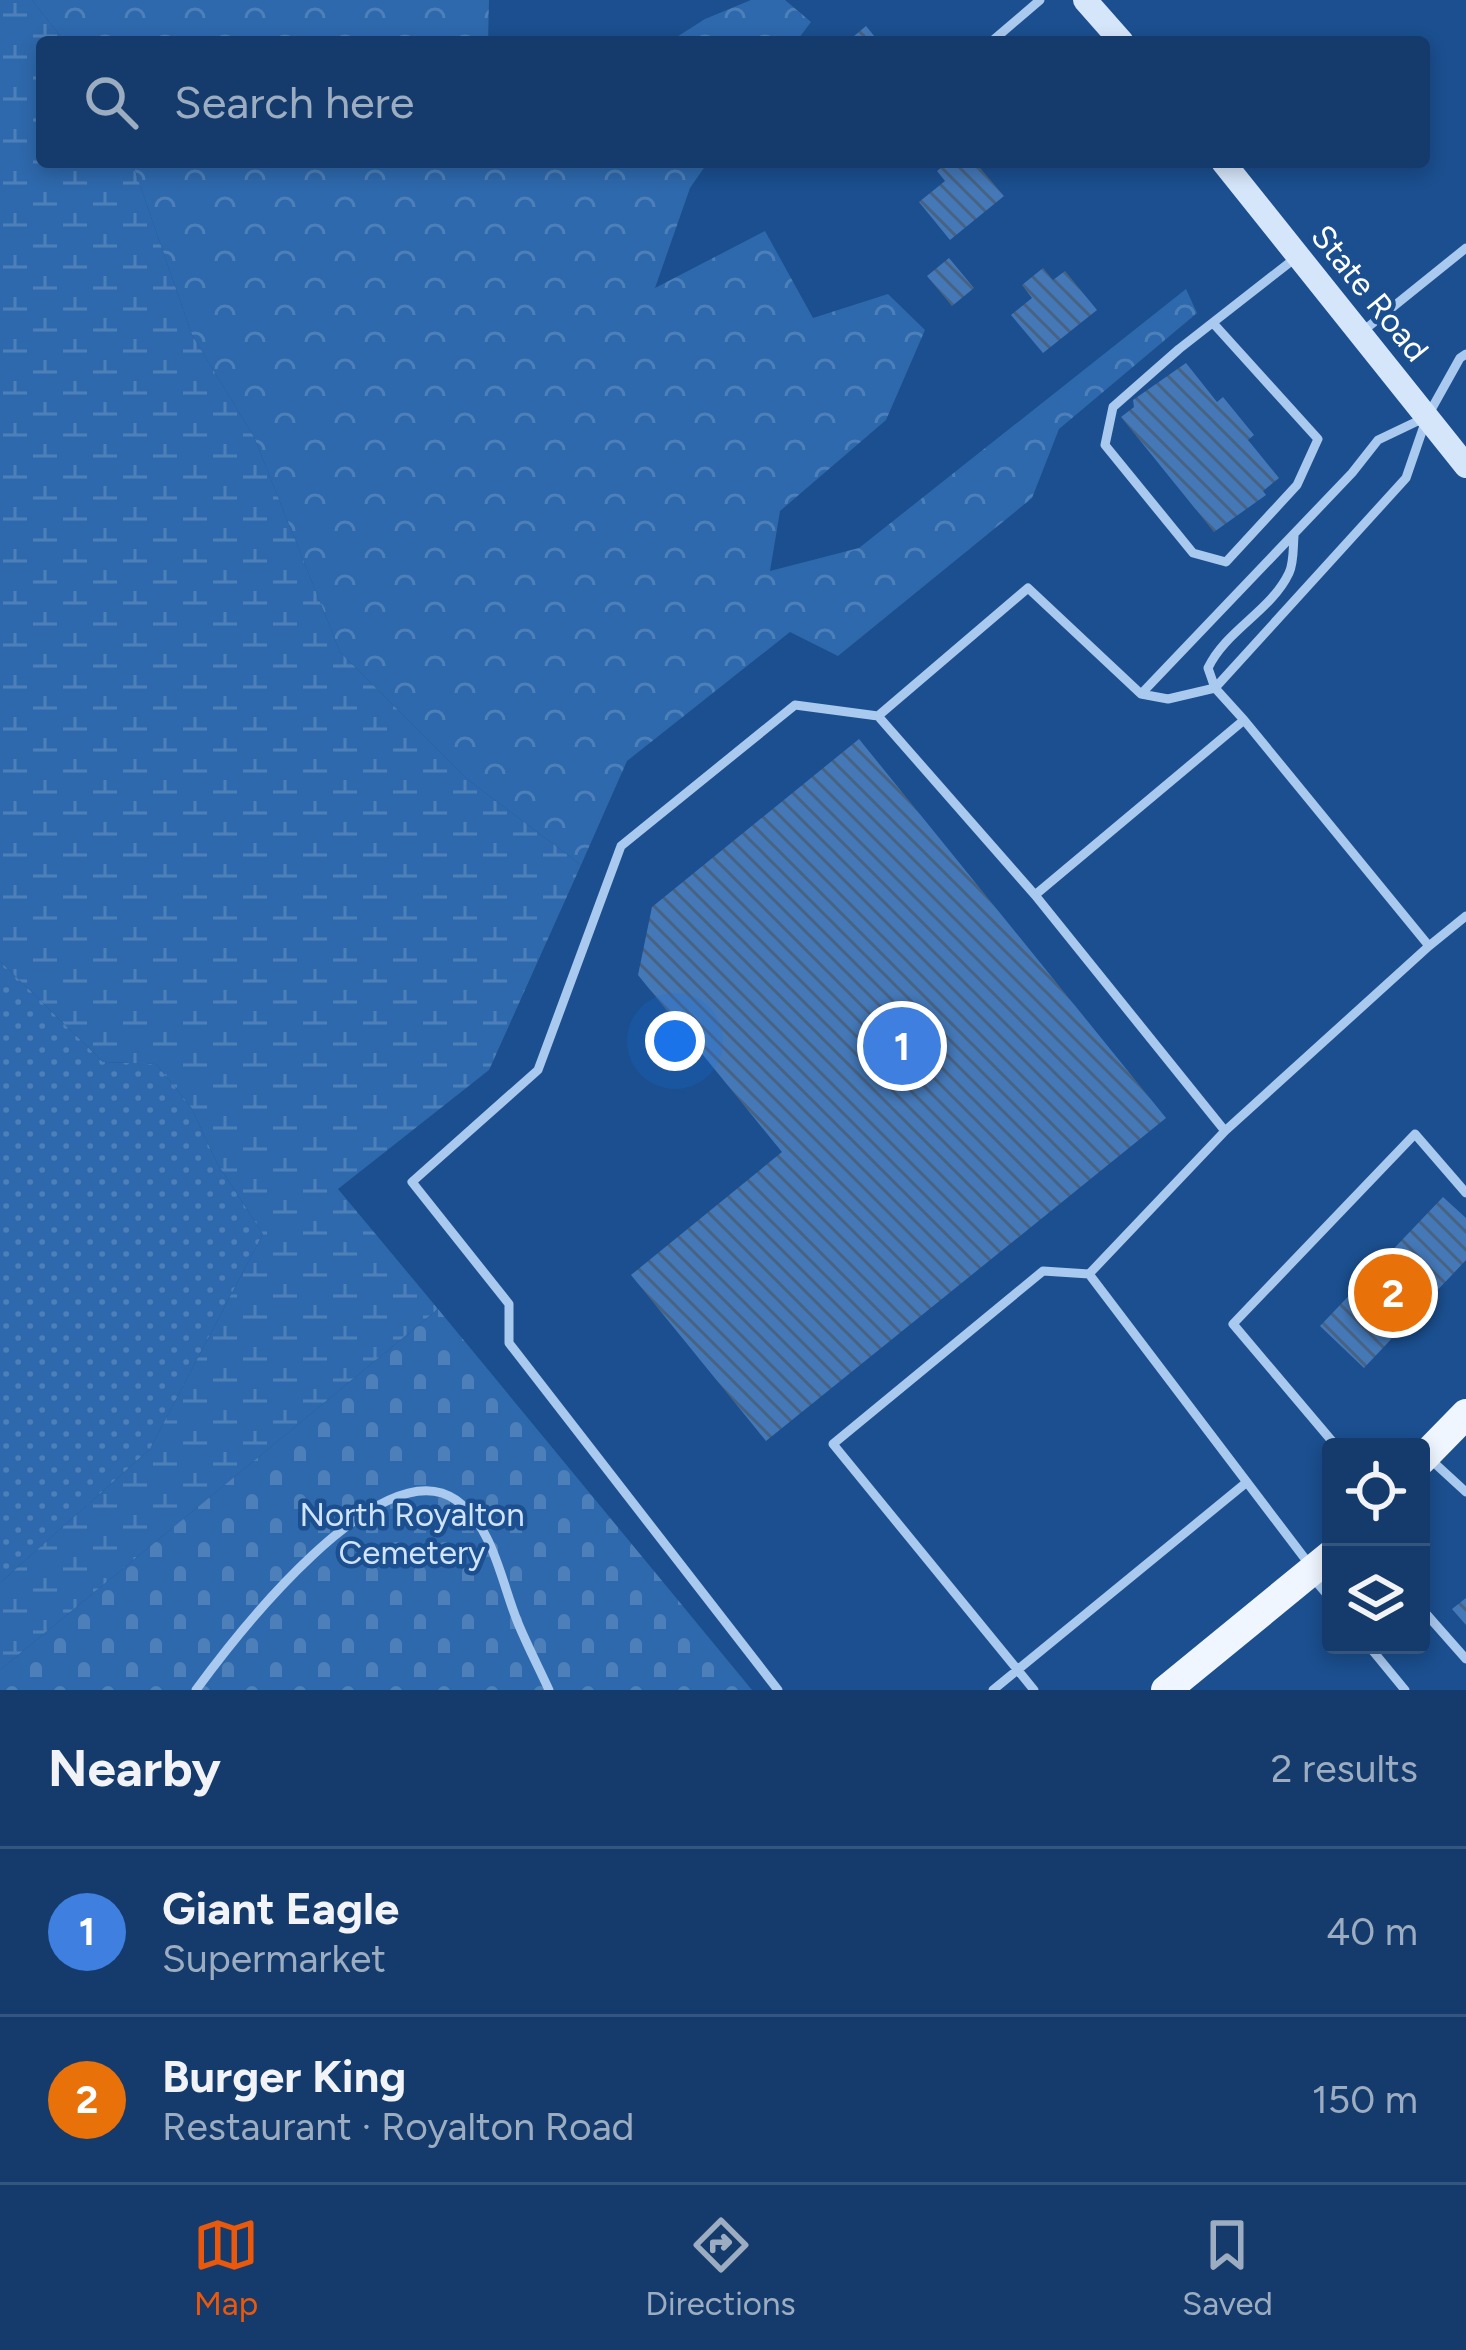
<!DOCTYPE html>
<html lang="en">
<head>
<meta charset="utf-8">
<style>
	:root { --surface:#143b6b; --page:#214673; --text:#f1f3f6; --muted:#9dadc1; --line:#33557e; --accent:#ea580c }
	body { margin:0; font-family:Figtree,sans-serif; background:var(--page); color:var(--text) }
	.controls { position:absolute; right:36px; bottom:36px; display:grid; overflow:hidden; border-radius:12px; box-shadow:0 6px 18px #0003 }
	.controls button { width:108px; height:108px; display:grid; place-items:center; padding:0; border:0; border-bottom:3px solid var(--line); background:var(--surface); color:var(--text); font:60px sans-serif }
	.you { position:absolute; left:675px; top:1041px; width:42px; height:42px; margin:-30px; border:9px solid #fff; border-radius:50%; background:#1a73e8; box-shadow:0 0 0 18px #1a73e833 }
	.badge { display:grid; place-items:center; width:78px; height:78px; border-radius:50%; background:var(--accent); color:#fff; font-size:39px; font-weight:700 }
	.pin { position:absolute; translate:-50% -50%; border:6px solid #fff; box-shadow:0 3px 12px #0006 }
	.list { margin:0; padding:0; list-style:none }
	h2 { display:flex; justify-content:space-between; align-items:center; height:156px; margin:0; padding:0 48px; font-size:51px }
	h2 small { font-size:39px; font-weight:400; color:var(--muted) }
	.list li { display:grid; grid-template-columns:78px 1fr auto; gap:36px; align-items:center; box-sizing:border-box; height:168px; padding:0 48px; border-top:3px solid var(--line) }
	.list b { display:block; font-size:45px; white-space:nowrap }
	.list p { margin:0; font-size:39px; white-space:nowrap; color:var(--muted) }
	.list em { font-size:39px; font-style:normal; color:var(--muted) }
	.icon { flex:none; width:66px; height:66px; fill:none; stroke:currentColor; stroke-width:2; stroke-linecap:round; stroke-linejoin:round }
	.map { position:relative; flex:none; width:1466px; height:1690px; overflow:hidden }
	.search { position:absolute; background:var(--surface); box-shadow:0 6px 18px #0003; left:36px; right:36px; top:36px; height:132px; display:flex; align-items:center; gap:30px; box-sizing:border-box; padding:0 42px; border-radius:12px; color:var(--muted); font-size:45px }
	.sheet { height:492px; background:var(--surface) }
	nav { display:flex; justify-content:space-around; align-items:center; box-sizing:border-box; height:168px; border-top:3px solid var(--line); background:var(--surface); font-size:33px; color:var(--muted) }
	nav a { display:grid; justify-items:center; gap:6px }
	nav .on { color:var(--accent) }
	.map>svg:first-child { display:block }
</style>
</head>
<body>
<div class="map">
<svg width="1466" height="1690" viewBox="0 0 1466 1690">
	<defs>
		<pattern id="grass-dots" width="8" height="8" patternUnits="userSpaceOnUse" patternTransform="scale(3)"><rect width="8" height="8" fill="#2e69ad"/><path d="M2 2h.1M6 6h.1" fill="none" stroke="#4d80b9" stroke-width="1.8" stroke-linecap="round"/></pattern>
		<pattern id="forest-crowns" width="20" height="18" patternUnits="userSpaceOnUse" patternTransform="scale(3)"><rect width="20" height="18" fill="#2e69ad"/><path d="M2 6a3 3 0 1 1 6 0M12 15a3 3 0 1 1 6 0" fill="none" stroke="#4d80b9"/></pattern>
		<pattern id="wetland-marsh" width="20" height="14" patternUnits="userSpaceOnUse" patternTransform="scale(3)"><rect width="20" height="14" fill="#2e69ad"/><path d="M1 5h8M5 5V1M11 12h8M15 12V8" fill="none" stroke="#4d80b9"/></pattern>
		<pattern id="cemetery-stones" width="16" height="16" patternUnits="userSpaceOnUse" patternTransform="scale(3)"><rect width="16" height="16" fill="#2e69ad"/><path d="M2 7V4a2 2 0 0 1 4 0v3zM10 15v-3a2 2 0 0 1 4 0v3z" fill="#4d80b9"/></pattern>
		<pattern id="building-back-hatch" width="6" height="6" patternUnits="userSpaceOnUse" patternTransform="scale(3)"><rect width="6" height="6" fill="#4478b7"/><path d="M-1 5l2 2M0 0l6 6M5-1l2 2" fill="none" stroke="#486282"/></pattern>
	</defs>
	<rect width="100%" height="100%" fill="#1b4f8f"/>
	<!-- grass -->
	<path fill="url(#grass-dots)" d="M0,961L103,1062L156,1064L191,1107L217,1163L263,1234L150,1449L0,1583Z"/>
	<!-- forest -->
	<path fill="url(#forest-crowns)" d="M32,0H489L488,42H65Z
		M751,0H785L811,22L796,42H669L705,19Z
		M132,162H708L690,188L655,288L765,231L813,318L888,294L925,330L886,420L780,511L770,571L859,548L1186,289L1197,313L1059,429L1032,498L838,656L790,632L627,761L581,865L467,779L340,652L254,437L192,335Z"/>
	<!-- wetland -->
	<path fill="url(#wetland-marsh)" d="M0,0H32L65,42H42V162H132L192,335L254,437L340,652L467,779L581,865L489,1070L338,1189L438,1309L0,1670V1583L150,1449L263,1234L217,1163L191,1107L156,1064L103,1062L0,961Z"/>
	<!-- cemetery -->
	<path fill="url(#cemetery-stones)" d="M438,1309L752,1690H0V1670Z"/>
	<!-- building -->
	<path fill="url(#building-back-hatch)" d="M866,26L879,42H847Z
		M948,162L964,165L975,162L1004,196L950,240L919,202L945,181L937,171Z
		M949,258L974,288L952,306L927,276Z
		M1043,268L1053,280L1065,271L1097,310L1043,353L1011,315L1032,298L1022,285Z
		M1186,363L1217,402L1223,397L1254,435L1248,440L1279,478L1263,491L1266,495L1214,532L1121,417L1134,407L1133,400Z
		M859,739L1166,1118L766,1441L631,1275L782,1152L638,975L652,907Z
		M1443,1197L1466,1218V1260L1364,1368L1320,1326Z
		M1466,1598V1625L1452,1609Z"/>
	<g fill="none" stroke-linecap="round" stroke-linejoin="round">
		<!-- service -->
		<path stroke="#a9c9ee" stroke-width="9" d="M991,42L1040,0
			M1213,323L1318,439L1297,485L1226,562L1193,553L1105,445L1113,407L1179,349L1298,256
			M1363,331L1466,248
			M1294,536C1293,547 1294,563 1289,573C1271,611 1226,630 1208,668L1215,688L1244,720L1035,895L878,716L1028,588L1141,694L1168,699L1215,688L1406,478L1427,417L1460,358L1466,354
			M1141,694L1352,473L1378,440L1422,419
			M1035,895L1225,1131L1089,1274L1309,1564
			M1429,946L1466,916
			M1225,1131L1429,946L1244,720
			M1337,1447L1233,1324L1415,1134L1466,1193
			M1430,1459L1466,1492
			M1314,1579L1331,1599
			M1421,1608L1466,1659
			M1368,1645L1405,1690
			M196,1690C234,1638 381,1447 456,1500C494,1527 501,1582 518,1623C527,1645 539,1668 549,1690
			M778,1690L509,1343V1304L412,1182L538,1070L621,846L795,705L878,716
			M993,1690L1247,1482
			M1034,1690L833,1444L1043,1271L1089,1274"/>
		<!-- secondary -->
		<path stroke="#d6e6fa" stroke-width="24" d="M1085,0L1122,42
			M1223,162L1466,466"/>
		<!-- primary -->
		<path stroke="#f0f6ff" stroke-width="30" d="M1421,1460L1466,1414
			M1166,1690L1331,1555"/>
	</g>
	<g text-anchor="middle" dominant-baseline="central" stroke-width="9" stroke-linejoin="round" paint-order="stroke">
		<!-- street labels -->
		<g font-size="33" fill="#fff" stroke="#1b4f8f">
			<text transform="translate(1370 293) rotate(51)">State Road</text>
		</g>
		<!-- park labels -->
		<g font-size="33" fill="#cfe3fa" stroke="#1b4f8f">
			<text x="412" y="1514">North Royalton<tspan x="412" dy="38">Cemetery</tspan></text>
		</g>
	</g>
</svg>
<div class="controls">
<button><svg class="icon" aria-label="locate" viewBox="0 0 24 24"><circle cx="12" cy="12" r="6"/><path d="M12 2v4M12 18v4M2 12h4M18 12h4"/></svg></button>
<button><svg class="icon" aria-label="layers" viewBox="0 0 24 24"><path d="M12 4l9 5-9 5-9-5zM3 14l9 5 9-5"/></svg></button>
</div>
<div class="you"></div>
<div class="pin badge" style="left:902px;top:1046px;background:#3f7fe0">1</div>
<div class="pin badge" style="left:1393px;top:1293px;background:#e8710a">2</div>
<div class="search"><svg class="icon" aria-label="search" viewBox="0 0 24 24"><circle cx="10" cy="10" r="6"/><path d="M15 15l6 6"/></svg>Search here</div>
</div>
<section class="sheet">
<h2>Nearby<small>2 results</small></h2>
<ul class="list">
<li><span class="badge" style="background:#3f7fe0">1</span><div><b>Giant Eagle</b><p>Supermarket</p></div><em>40 m</em></li>
<li><span class="badge" style="background:#e8710a">2</span><div><b>Burger King</b><p>Restaurant · Royalton Road</p></div><em>150 m</em></li>
</ul>
</section>
<nav>
<a class="on"><svg class="icon" aria-label="map" viewBox="0 0 24 24"><path d="M3 6l6-2 6 2 6-2v14l-6 2-6-2-6 2zM9 4v14M15 6v14"/></svg>Map</a>
<a><svg class="icon" aria-label="directions" viewBox="0 0 24 24"><path d="M12 3l9 9-9 9-9-9zM9 14v-3h6M13 9l2 2-2 2"/></svg>Directions</a>
<a><svg class="icon" aria-label="saved" viewBox="0 0 24 24"><path d="M7 4h10v16l-5-4-5 4z"/></svg>Saved</a>
</nav>
</body>
</html>
